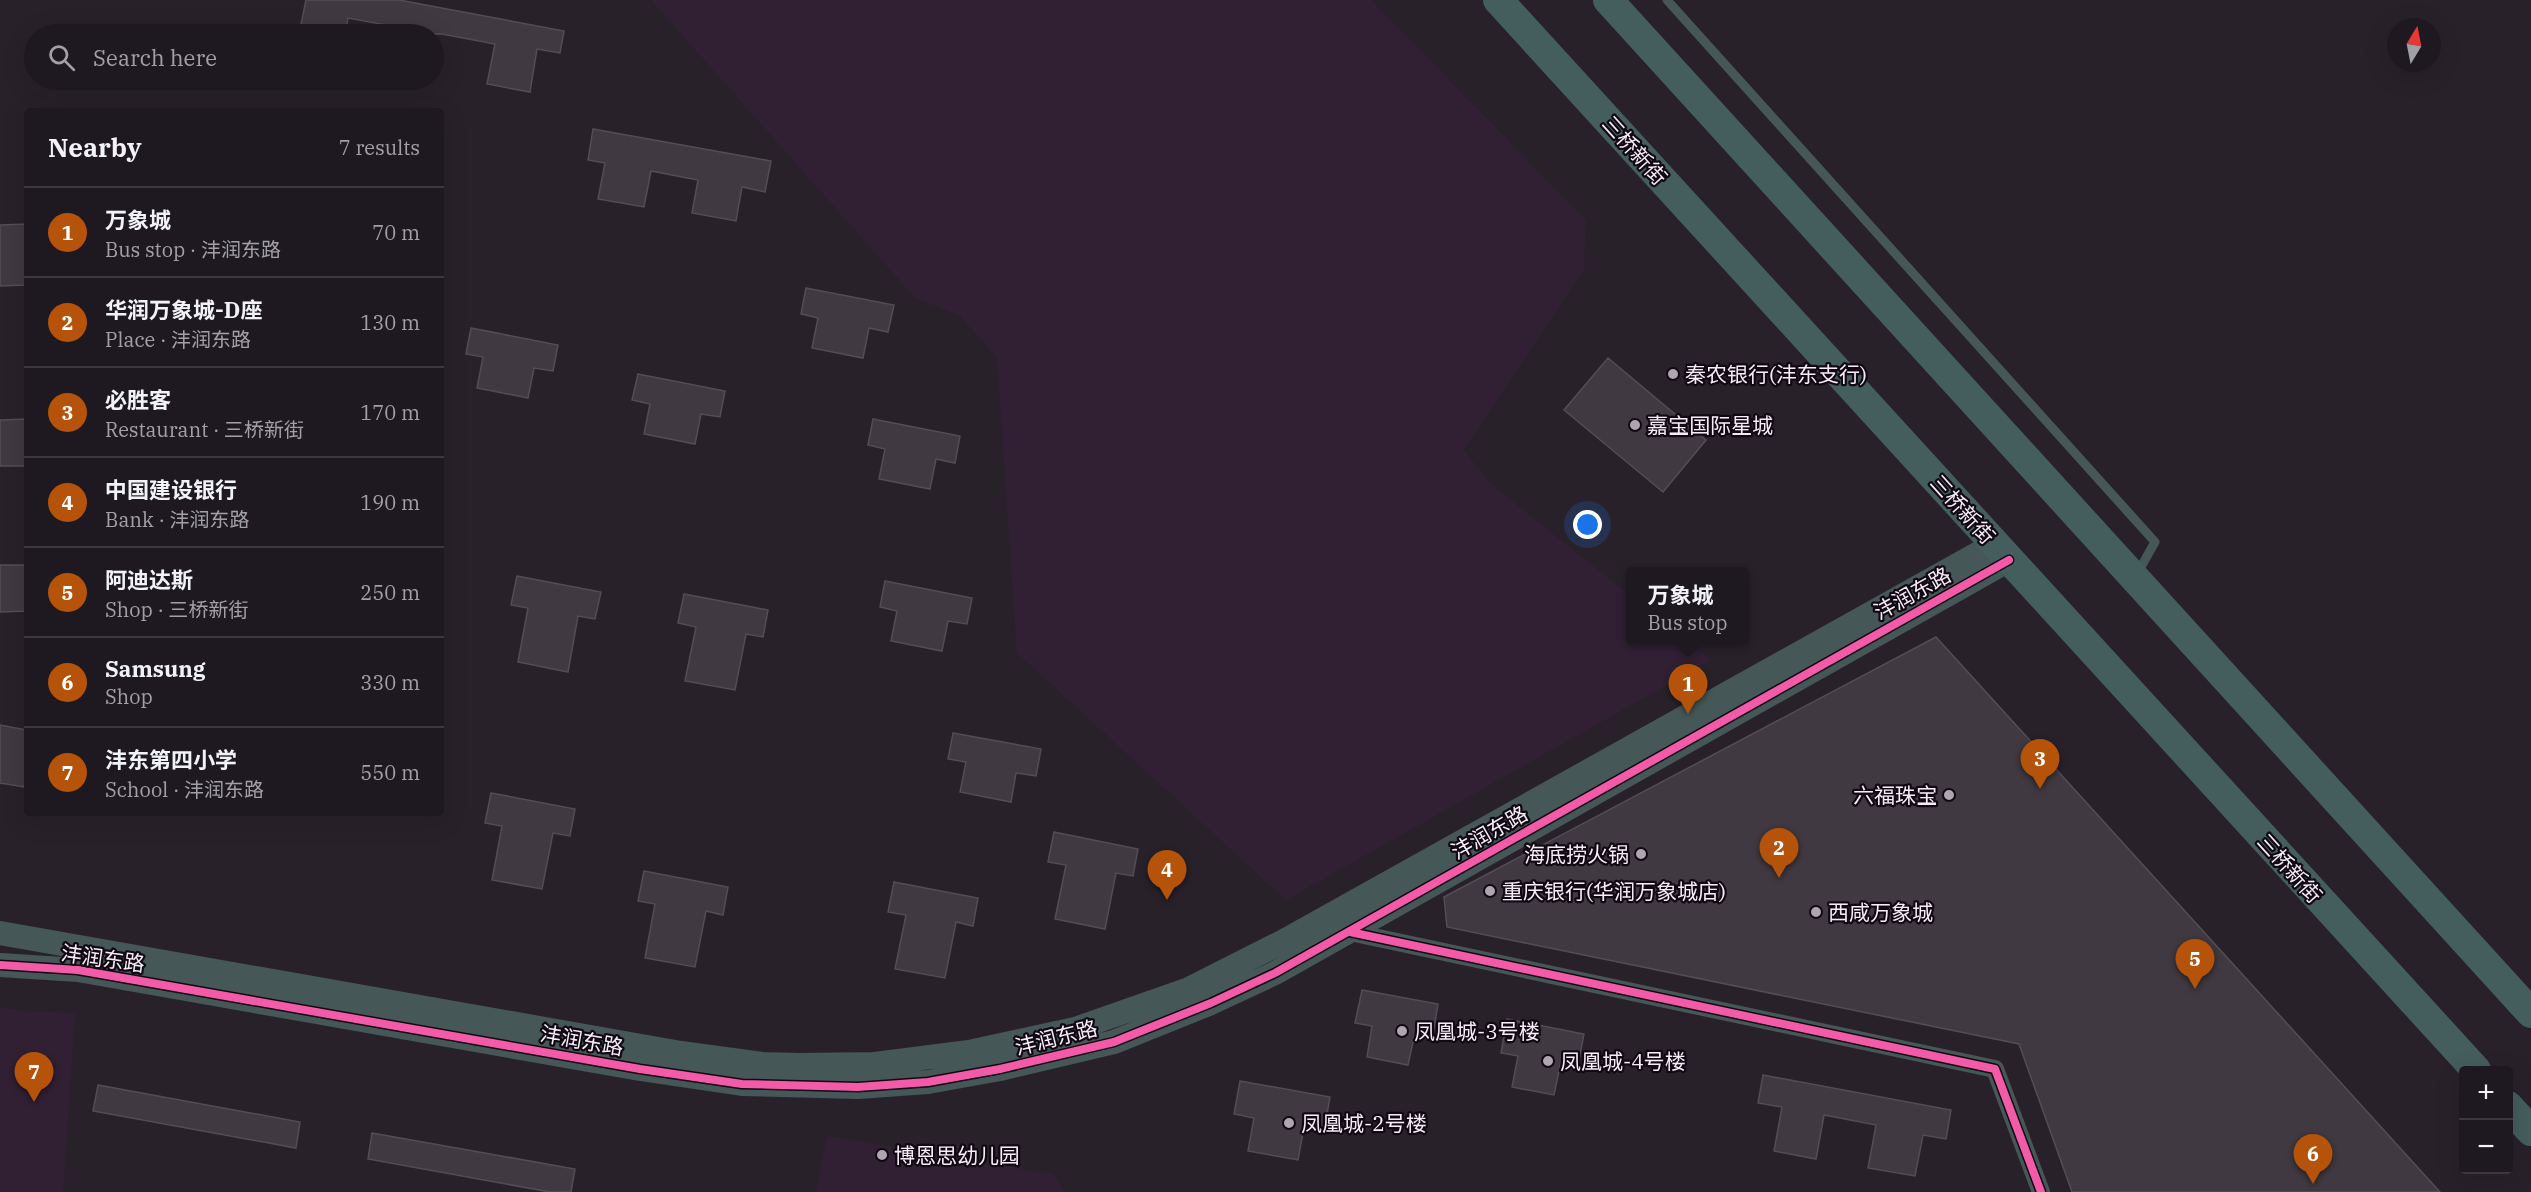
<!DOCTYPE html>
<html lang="en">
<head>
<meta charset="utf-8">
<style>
	:root { --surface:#1e1920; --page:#262229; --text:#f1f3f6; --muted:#a1a0a5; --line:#3c383e; --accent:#b45309 }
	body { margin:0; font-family:"IBM Plex Serif","Noto Sans SC",serif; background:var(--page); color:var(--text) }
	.controls { position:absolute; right:18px; bottom:18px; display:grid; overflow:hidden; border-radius:6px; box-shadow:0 6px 24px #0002 }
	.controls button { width:54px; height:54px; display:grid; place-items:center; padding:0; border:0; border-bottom:2px solid var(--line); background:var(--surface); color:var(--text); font:30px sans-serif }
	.compass { position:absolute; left:2387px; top:18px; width:54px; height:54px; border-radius:50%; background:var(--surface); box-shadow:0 6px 24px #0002; rotate:10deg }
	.you { position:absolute; left:1588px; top:525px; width:21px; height:21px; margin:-15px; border:4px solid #fff; border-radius:50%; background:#1a73e8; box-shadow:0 0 0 9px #1a73e833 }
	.badge { display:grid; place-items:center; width:39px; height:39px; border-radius:50%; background:var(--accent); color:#fff; font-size:20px; font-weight:700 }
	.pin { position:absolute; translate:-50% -50px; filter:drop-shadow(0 2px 3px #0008) }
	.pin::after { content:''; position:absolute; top:32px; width:21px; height:18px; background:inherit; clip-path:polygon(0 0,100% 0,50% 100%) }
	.popup { position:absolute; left:1626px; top:567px; width:123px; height:78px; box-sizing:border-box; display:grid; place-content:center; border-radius:6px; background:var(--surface); filter:drop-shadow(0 2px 4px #0005); font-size:20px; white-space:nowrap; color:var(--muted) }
	.popup b { font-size:22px; color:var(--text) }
	.popup::after { content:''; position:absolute; left:50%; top:100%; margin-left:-12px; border:12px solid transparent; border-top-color:var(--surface) }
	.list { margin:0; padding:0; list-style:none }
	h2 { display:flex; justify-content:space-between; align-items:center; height:78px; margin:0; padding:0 24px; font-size:26px }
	h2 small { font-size:20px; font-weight:400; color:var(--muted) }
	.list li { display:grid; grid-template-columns:39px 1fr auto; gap:18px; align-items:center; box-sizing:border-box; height:90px; padding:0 24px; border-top:2px solid var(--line) }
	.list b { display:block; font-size:22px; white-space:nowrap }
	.list p { margin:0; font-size:20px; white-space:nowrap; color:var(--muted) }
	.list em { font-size:20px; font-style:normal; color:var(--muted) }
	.icon { flex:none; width:33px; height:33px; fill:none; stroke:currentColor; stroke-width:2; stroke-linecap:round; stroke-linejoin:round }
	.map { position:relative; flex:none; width:2531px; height:1192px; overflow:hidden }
	.search { position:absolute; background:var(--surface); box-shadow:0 6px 24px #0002; left:24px; top:24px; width:420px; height:66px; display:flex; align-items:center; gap:15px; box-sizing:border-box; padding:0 21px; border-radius:33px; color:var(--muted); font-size:22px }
	.panel { position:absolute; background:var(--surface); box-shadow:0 6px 24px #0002; left:24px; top:108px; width:420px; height:708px; border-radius:6px }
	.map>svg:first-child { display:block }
</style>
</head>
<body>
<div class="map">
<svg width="2531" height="1192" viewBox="0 0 2531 1192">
	<rect width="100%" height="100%" fill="#28212a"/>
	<!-- built -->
	<path fill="#312034" d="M651,0H1371L1586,220L1584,269L1464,450L1490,483L1631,596V640L1686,641L1711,660L1286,900L1017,653L997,358L959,315L915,298Z
		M0,1007L25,1011L75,1013L63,1192H0Z
		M827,1136L1054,1174L1064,1192H816Z"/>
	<!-- building -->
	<path fill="#403941" stroke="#534d55" stroke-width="1.5" d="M306,0H399L564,31L560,53L537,49L530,92L487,84L495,44L442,34H401L403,28L348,18L345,34H299Z
		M593,129L771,161L765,192L742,187L736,221L692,213L698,180L651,171L644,207L598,199L605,163L588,160Z
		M27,224L26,285L0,286V225Z
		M806,288L894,305L888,332L869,328L863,358L812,348L818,318L801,314Z
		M471,328L558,345L553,371L534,368L528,398L477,388L483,357L466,354Z
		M1608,358L1706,440L1663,492L1564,410Z
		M638,374L725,391L720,417L701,414L695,444L644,434L650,404L632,400Z
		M26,419V466H0V420Z
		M873,419L960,436L955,463L936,459L930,489L879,479L885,449L868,445Z
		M0,565H27V611L0,612Z
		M517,576L601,592L595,619L578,616L568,672L518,662L528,608L511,605Z
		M885,581L972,598L967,624L948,621L942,651L891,641L897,611L880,607Z
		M684,594L768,610L763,637L746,634L735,690L685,681L696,627L678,623Z
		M1936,637L2440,1192H2072L2019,1044L1447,927L1444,897Z
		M0,725L27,730V770L24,787L0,783Z
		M953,733L1041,749L1036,776L1016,773L1011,802L960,792L966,762L948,759Z
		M491,793L575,809L570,836L553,833L542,889L492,880L502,826L485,823Z
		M1054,832L1138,849L1133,876L1116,873L1105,929L1055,919L1066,865L1048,862Z
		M644,871L728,887L723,915L706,911L695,967L645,958L655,904L638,901Z
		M894,882L978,898L973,926L956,922L945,978L895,969L906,915L888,912Z
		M1362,990L1438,1004L1432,1040L1414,1037L1408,1065L1367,1057L1372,1026L1355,1023Z
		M1507,1019L1584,1034L1577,1070L1560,1066L1554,1095L1512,1087L1518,1056L1501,1053Z
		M1763,1075L1951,1110L1946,1139L1923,1135L1915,1176L1868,1168L1876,1125L1824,1115L1816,1159L1774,1151L1782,1107L1758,1103Z
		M1240,1081L1330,1097L1324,1131L1304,1127L1298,1160L1248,1151L1254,1118L1234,1114Z
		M98,1085L300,1122L296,1148L93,1111Z
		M372,1133L575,1169L571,1192H550L368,1159Z"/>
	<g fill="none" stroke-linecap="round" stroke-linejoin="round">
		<!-- service -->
		<path stroke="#465757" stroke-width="9" d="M1667,0L2155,542L2137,574"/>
		<!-- minor -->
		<path stroke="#465757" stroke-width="18" d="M1350,932L1995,1069L2041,1192"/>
		<!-- tertiary -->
		<path stroke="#465757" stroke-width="24" d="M0,933L681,1053L762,1064L799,1065L875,1064L969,1052L1075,1029L1189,989L1284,941L1995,544
			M0,965L78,970L640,1069L742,1084L858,1087L928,1082L1000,1069L1114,1042L1211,1003L1275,973L2009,560"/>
		<!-- primary -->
		<path stroke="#435e5c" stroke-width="30" d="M1498,0L2476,1070
			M1608,0L2531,1013
			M2508,1106L2531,1131"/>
		<!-- cycleway casing -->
		<g stroke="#100911" stroke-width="11">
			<path id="cycleway" d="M1350,932L1995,1069L2041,1192
				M0,965L78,970L640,1069L742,1084L858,1087L928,1082L1000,1069L1114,1042L1211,1003L1275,973L2009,560"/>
		</g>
		<!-- cycleway -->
		<use href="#cycleway" stroke="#f35aa7" stroke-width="8"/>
	</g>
	<!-- markers -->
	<g fill="#aea5b0" stroke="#100911" stroke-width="2">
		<circle cx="1673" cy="374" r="6"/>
		<circle cx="1635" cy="425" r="6"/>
		<circle cx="1949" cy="795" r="6"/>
		<circle cx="1641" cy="854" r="6"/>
		<circle cx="1490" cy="891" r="6"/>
		<circle cx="1816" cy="912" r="6"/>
		<circle cx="1402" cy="1031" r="6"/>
		<circle cx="1548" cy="1061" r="6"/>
		<circle cx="1289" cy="1123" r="6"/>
		<circle cx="882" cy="1155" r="6"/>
	</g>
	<g text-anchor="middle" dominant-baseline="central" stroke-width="4.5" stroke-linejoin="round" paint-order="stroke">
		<!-- street labels -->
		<g font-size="21" fill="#f6ecf8" stroke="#100911">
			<text transform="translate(1635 150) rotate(48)">三桥新街</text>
			<text transform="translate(1963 509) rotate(48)">三桥新街</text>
			<text transform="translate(1912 593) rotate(-29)">沣润东路</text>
			<text transform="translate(1489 832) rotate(-30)">沣润东路</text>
			<text transform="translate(2290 868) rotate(48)">三桥新街</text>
			<text transform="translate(103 958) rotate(8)">沣润东路</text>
			<text transform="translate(1056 1037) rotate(-14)">沣润东路</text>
			<text transform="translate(582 1040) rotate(10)">沣润东路</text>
		</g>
		<!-- poi labels -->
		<g font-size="21" fill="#f6ecf8" stroke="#100911" text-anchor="start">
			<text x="1685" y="374">秦农银行(沣东支行)</text>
			<text x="1647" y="425">嘉宝国际星城</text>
			<text x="1937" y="795" text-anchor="end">六福珠宝</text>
			<text x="1629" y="854" text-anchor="end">海底捞火锅</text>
			<text x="1502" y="891">重庆银行(华润万象城店)</text>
			<text x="1828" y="912">西咸万象城</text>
			<text x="1414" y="1031">凤凰城-3号楼</text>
			<text x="1560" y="1061">凤凰城-4号楼</text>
			<text x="1301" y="1123">凤凰城-2号楼</text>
			<text x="894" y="1155">博恩思幼儿园</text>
		</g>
	</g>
</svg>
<div class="controls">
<button>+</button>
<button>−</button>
</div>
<svg class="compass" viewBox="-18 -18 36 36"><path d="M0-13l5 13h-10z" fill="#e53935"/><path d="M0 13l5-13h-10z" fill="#a1a0a5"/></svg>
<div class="you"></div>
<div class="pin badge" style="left:1688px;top:714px">1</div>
<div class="popup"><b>万象城</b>Bus stop</div>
<div class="pin badge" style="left:1779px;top:878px">2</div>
<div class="pin badge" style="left:2040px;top:789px">3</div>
<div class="pin badge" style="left:1167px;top:900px">4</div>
<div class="pin badge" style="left:2195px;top:989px">5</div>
<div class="pin badge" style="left:2313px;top:1184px">6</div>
<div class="pin badge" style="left:34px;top:1102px">7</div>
<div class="search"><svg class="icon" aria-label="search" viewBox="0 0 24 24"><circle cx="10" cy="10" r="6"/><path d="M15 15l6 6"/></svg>Search here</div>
<section class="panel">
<h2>Nearby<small>7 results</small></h2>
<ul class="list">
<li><span class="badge">1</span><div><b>万象城</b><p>Bus stop · 沣润东路</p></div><em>70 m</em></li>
<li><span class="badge">2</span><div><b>华润万象城-D座</b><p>Place · 沣润东路</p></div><em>130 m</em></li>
<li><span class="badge">3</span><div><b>必胜客</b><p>Restaurant · 三桥新街</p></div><em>170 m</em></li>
<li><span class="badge">4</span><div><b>中国建设银行</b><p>Bank · 沣润东路</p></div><em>190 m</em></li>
<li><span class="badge">5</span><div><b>阿迪达斯</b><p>Shop · 三桥新街</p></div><em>250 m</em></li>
<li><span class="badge">6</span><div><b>Samsung</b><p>Shop</p></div><em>330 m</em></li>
<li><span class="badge">7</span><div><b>沣东第四小学</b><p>School · 沣润东路</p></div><em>550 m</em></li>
</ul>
</section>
</div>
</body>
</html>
